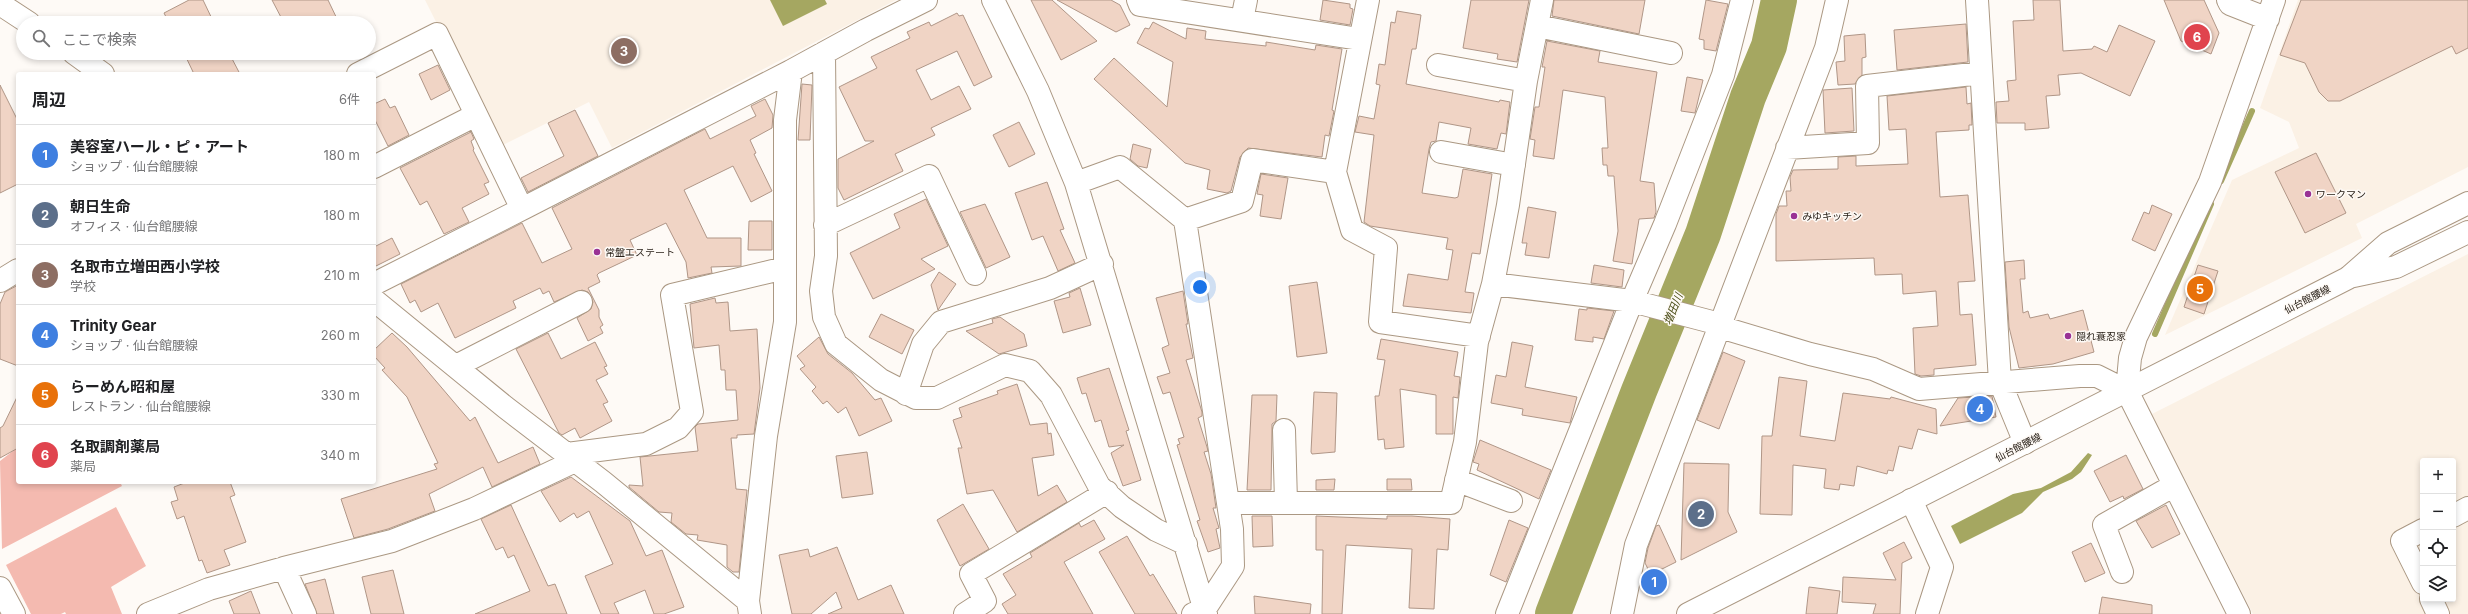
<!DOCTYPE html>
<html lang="ja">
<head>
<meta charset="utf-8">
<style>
	:root { --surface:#fff; --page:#f6f6f6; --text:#202124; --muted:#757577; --line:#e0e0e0; --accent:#0b8043 }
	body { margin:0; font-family:Inter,"Noto Sans JP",sans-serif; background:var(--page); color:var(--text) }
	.controls { position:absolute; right:12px; bottom:12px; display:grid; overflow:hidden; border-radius:4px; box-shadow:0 2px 6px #0003 }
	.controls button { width:36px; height:36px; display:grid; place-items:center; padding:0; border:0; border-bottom:1px solid var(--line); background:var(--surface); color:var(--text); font:20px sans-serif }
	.you { position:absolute; left:1200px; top:287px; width:14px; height:14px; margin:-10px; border:3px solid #fff; border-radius:50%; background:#1a73e8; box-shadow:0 0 0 6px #1a73e833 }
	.badge { display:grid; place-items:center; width:26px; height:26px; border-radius:50%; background:var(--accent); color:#fff; font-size:13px; font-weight:700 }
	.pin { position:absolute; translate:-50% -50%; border:2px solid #fff; box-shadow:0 1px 4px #0006 }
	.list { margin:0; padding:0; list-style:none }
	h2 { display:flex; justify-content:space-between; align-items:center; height:52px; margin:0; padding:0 16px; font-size:17px }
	h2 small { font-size:13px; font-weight:400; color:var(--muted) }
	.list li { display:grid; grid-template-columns:26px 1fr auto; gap:12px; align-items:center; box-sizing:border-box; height:60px; padding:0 16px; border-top:1px solid var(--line) }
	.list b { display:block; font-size:15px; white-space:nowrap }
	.list p { margin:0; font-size:13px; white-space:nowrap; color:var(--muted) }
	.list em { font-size:13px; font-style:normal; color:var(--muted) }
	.icon { flex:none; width:22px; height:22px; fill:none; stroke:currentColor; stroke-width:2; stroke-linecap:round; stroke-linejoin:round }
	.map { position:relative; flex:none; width:2468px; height:614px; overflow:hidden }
	.search { position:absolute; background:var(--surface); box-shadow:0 2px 6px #0003; left:16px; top:16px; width:360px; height:44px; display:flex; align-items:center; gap:10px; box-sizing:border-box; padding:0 14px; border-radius:22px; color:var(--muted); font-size:15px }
	.panel { position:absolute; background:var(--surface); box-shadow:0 2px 6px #0003; left:16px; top:72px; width:360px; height:412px; border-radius:4px }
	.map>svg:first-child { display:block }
</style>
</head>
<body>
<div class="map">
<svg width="2468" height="614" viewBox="0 0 2468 614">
	<rect width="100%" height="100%" fill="#fefaf6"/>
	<!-- built -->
	<path fill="#fbf1e5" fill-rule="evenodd" d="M425,0H896L612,148L589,102L499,147Z
		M2298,0H2468V167L2356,224L2362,238L2165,335L2232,180L2299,148L2289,122L2260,108Z
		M2468,254V614H2253L2152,414ZM2423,461H2453V599H2423Z"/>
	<!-- green -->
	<path fill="#f4bab0" d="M18,447V482H120L122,486L2,549L0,461Z
		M116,507L146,566L111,587L122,614H66L65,612L61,614H31L6,565Z"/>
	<!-- water -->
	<path fill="#a5a761" d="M770,0H825L827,4L783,26Z
		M2088,453L2092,455L2081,472L2072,479L2043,492L2022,513L1960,544L1951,526L2013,494L2041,488L2071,472Z"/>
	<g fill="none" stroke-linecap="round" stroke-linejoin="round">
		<!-- stream -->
		<path stroke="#a5a761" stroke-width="6" d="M2221,181L2252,111
			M2155,334L2211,204"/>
		<!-- river -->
		<path stroke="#a5a761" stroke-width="36" d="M1553,614L1639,391L1703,234L1748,97L1769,46L1779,0"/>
	</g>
	<!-- building -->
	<path fill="#f0d4c5" stroke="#b09687" d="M189,0H203L214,23H169L164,13Z
		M272,0H328L339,23H284Z
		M1031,0H1052L1097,41L1061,60Z
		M1057,0H1111L1120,5L1130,25L1116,32Z
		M1323,0L1350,4V8L1353,9L1350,25L1320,20Z
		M1471,0H1529L1517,62L1497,59L1498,54L1463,48Z
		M1554,0H1645L1639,34L1552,16Z
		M1706,0L1728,4L1716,51L1704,49V40L1699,39Z
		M2033,0H2060L2063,51L2092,49L2094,46L2107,52L2119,25L2155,41L2130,96L2081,73L2058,75L2060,95L2046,96L2049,128L2025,130V123H1997L1996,102L2009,101L2007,81L2016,80L2013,21L2034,20Z
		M2164,0H2204L2219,33L2211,54L2181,41Z
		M2301,0H2468V48L2456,54L2452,46L2340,101H2328L2319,92L2305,63L2280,55Z
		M1397,11L1421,15L1416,49H1412L1406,84L1499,102L1500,100L1510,102L1506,134L1501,133L1497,149L1468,144L1471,128L1439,122L1436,141L1431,142L1429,149L1422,193L1455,198L1458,197L1463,169L1492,174L1480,254L1472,253L1465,292L1474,293L1471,313L1403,306L1408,274L1448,280L1453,250L1446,249L1448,238L1370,226L1364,222L1374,135L1355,132L1359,116L1374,119L1380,85L1376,84L1379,64L1385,65L1391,22L1395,23Z
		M957,13L959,16L963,15L992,77L974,86L957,51L916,70L931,100L959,86L971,109L931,128L935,135L895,154L903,171L844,200L838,188V159L874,141H865L839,87L877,68L871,57L910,38L907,32L929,22L931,26Z
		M1153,22L1186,39L1187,28L1206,31L1205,39L1266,46V42L1315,50L1316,45L1342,49L1332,110L1334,111L1329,136L1325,135L1322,157L1248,148L1240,157L1231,191L1227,193L1207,189L1210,170L1185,163L1094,79L1114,58L1167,107L1173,62L1137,43L1145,28L1149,29Z
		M1966,24L1968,62L1897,70L1894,30Z
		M1865,34L1866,57L1862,58V75L1855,84L1838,85L1836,62L1845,61L1844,36Z
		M1547,41L1600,51L1598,62L1657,72L1640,181L1654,183L1656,212L1654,218L1639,219L1632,264L1613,261L1618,231L1614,176H1608L1607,165H1603L1602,148H1608L1605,97L1563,90L1554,159L1533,156L1535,140L1530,139L1535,107H1539L1545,67H1542Z
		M184,53H229L240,74H194Z
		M438,65L450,90L431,100L419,74Z
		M1687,77L1703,80L1695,113L1681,111Z
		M802,84L812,85L810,140H798Z
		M0,85L18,121V184L0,193Z
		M1966,87L1967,104L1971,103L1972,125H1969V130L1936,132L1940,197L1968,195L1975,281L1958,282L1960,315L1972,314L1976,365L1934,369V375L1921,376L1915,374L1913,328L1938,326L1936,291L1903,294L1902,274L1875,275L1874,258L1776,261V214L1779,206H1787L1786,191H1791L1790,177L1793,170L1838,169V157L1856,156V166L1908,164L1906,129L1889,130L1887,96Z
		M1852,88L1854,131L1825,133L1823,90Z
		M385,99L390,108L395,106L409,135L388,146L374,118V104Z
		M765,99L773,115L772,128L750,140L756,153L754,154L772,191L751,202L733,166L684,190L707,238H741V266L711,267L712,273L688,278L686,262L666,223L630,240L637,255L599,273L597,275L600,282L588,288L599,310V317L603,325L600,327L603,333L588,341L577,318L591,309L593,302L588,292L582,290L554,302L549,291L543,294L540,288L513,301L516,308L455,338L438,303L421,312L415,300L410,303L401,284L522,223L542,263L572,249L552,208L705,129L710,139L756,116L751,106Z
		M575,110L598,156L528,192L521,178L564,156L548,123Z
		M1019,122L1035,154L1009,167L993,135Z
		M471,132L474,139L471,141L474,149L473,150L489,182L484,184L489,194L462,208L469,222L444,234L427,201L420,205L400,168Z
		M1133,144L1151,149L1147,168L1138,166L1130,159Z
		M2316,153L2346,213L2305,233L2275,172Z
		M1261,174L1288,178L1281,219L1260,216L1263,195L1257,194Z
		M1047,182L1064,229L1060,230L1075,263L1058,271L1043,236L1032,240L1015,193Z
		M926,199L948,246L921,259L935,269L873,299L850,253L900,228L894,214Z
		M985,204L1010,257L986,268L960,212Z
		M2152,205L2172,214L2155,251L2132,240L2144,212L2149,214Z
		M1528,207L1556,212L1549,258L1525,255L1527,243H1522Z
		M749,221H772V250H748Z
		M392,238L400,254L374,267V247Z
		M2024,260L2025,279H2020L2023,313L2028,311L2030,318L2048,314L2050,319L2083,310L2094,352L2053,364L2019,368L2009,327L2005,262Z
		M1594,265L1624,270L1622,287L1591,283Z
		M2198,265L2218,271L2204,314L2184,307Z
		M939,272L956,284L938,310L931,285Z
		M1317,282L1327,353L1297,357L1289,286Z
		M18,285V366L0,359V304L5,292Z
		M1080,288L1091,325L1063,333L1054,301L1070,297L1069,293Z
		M1183,291L1188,324H1186L1193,358L1186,360L1202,412V416L1198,418L1207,447L1208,451L1204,452L1211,474L1216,508H1213L1219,528L1216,529L1220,548L1208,552L1197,521L1200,520L1177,445L1180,444L1178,439L1184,437L1170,392L1163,394L1157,377L1170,373L1162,348L1169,345L1156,298Z
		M715,298L716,303L728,302L730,331L757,329L760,388L754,434L737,435V438H731L736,489L747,490L739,572H733L727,567V545L697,540L698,535L686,534L671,522L672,513L659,512L629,487V485L643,486L640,457L698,451L695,427L698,424L738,420L736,390H726L725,370H721L719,345L694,348L690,304Z
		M1587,308L1614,311L1604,339L1593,337V342L1575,340L1579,309L1587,310Z
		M881,314L914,330L902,354L869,337Z
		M1000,317L1024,334L1027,346L999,354L966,331L993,323L992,319Z
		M392,333L407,347L470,421L475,417L498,463L533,447L540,464L492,487L483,467L429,494L435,511L388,529L354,538L341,499L437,469L434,464L438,463L407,397L382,370L385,368L374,356V350Z
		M548,333L561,359L595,342L607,366L604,367L608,374L596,380L608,402L603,404L612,421L580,438L575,428L562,435L559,433L516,349Z
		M819,337L828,354L852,373L875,400L881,398L892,421L859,436L846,407L838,413L827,401L823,404L812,391L816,387L800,369L805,366L797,356Z
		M1381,339L1458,352L1454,376L1460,377L1458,398L1453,397V434H1436V395L1400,389L1404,447L1385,449L1384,439L1378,440L1375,396H1379L1385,360L1377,359Z
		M1512,342L1533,346L1525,387L1577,397L1570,423L1522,415L1523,409L1491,403L1496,375L1506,377Z
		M1723,352L1745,361L1719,429L1697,420Z
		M1109,368L1129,430L1126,431L1141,480L1123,486L1111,453L1124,445L1109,447L1101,420L1095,422L1086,393L1082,394L1077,378Z
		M1779,377L1807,381L1800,436L1835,441L1843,393L1890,399L1891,397L1936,409L1937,434L1918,429L1912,449L1899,446L1893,471L1888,470L1887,474L1857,466L1854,486L1840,484L1839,490L1824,488L1826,469L1793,465L1792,515L1760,514L1762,436H1772Z
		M1017,384L1030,425L1047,423L1048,434L1051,433L1054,455L1032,458L1038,496L1057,485L1067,502L1017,532L993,490L967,494L958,448H962L953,420L962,417L959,408L998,394L997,391Z
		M1314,392L1337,393L1335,452L1312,454L1311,452Z
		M18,395V448L0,458V428L3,426Z
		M1252,395H1277L1276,421L1272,424V430L1271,490H1247Z
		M1992,396L1996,417L1940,426L1958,398Z
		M1480,440L1551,470L1539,499L1477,470L1479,464L1473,462Z
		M867,452L873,494L842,498L836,456Z
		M2126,455L2143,489L2124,499L2123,496L2110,502L2094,471Z
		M1684,463L1729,464L1728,512L1737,532L1681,560Z
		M571,477L630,521L646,556L662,550L684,607L664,614H654L645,590L614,603L619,614H601L585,576L613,564L589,511L577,518L574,513L560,522L541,491Z
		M1335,479L1334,490H1316V480Z
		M1387,479H1411L1412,490H1387Z
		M187,482H230L235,495L230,497L246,542L224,550L230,565L207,573L202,560L199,561L184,516L177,519L171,502L178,500L174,487Z
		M963,504L989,549L960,566L937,520Z
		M511,505L548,586L555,584L567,614H475L530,591L514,555L508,558L503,547L496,550L481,519Z
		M2166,505L2180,534L2152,548L2136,521Z
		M1252,516H1272L1273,546L1253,547Z
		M1316,516L1387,519V516H1412L1450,519L1448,550L1437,549L1434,609L1409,608L1412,549L1346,545L1342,614H1322L1323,550H1316Z
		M1094,520L1105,539L1064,562L1093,614H1008L1002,604L1016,595L1003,574L1032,557L1030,553L1079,523L1081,527Z
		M1509,520L1528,528L1506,582L1490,575Z
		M1659,525L1676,562L1660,570L1667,586L1650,594L1642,577L1650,573L1645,563L1648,548L1656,526Z
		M1127,536L1150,576L1153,574L1177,614H1135L1099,552Z
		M1904,542L1912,558L1902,563L1900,614H1873L1876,604L1842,602L1843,577L1896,580L1883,553Z
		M2091,543L2105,573L2085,582L2072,552Z
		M837,547L858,600L891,585L904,614H828L842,608L836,592L811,614H792L779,555L808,549L810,557Z
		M393,570L404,614H371L362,577Z
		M325,579L334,614H317L305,584Z
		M1809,587L1840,591L1837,614H1806Z
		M251,591L260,614H234L229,601Z
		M1254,596L1311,604L1310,614H1255Z
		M2102,597L2152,605V614H2099Z"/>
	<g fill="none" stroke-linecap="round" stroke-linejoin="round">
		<!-- minor casing -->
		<g stroke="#ab9883" stroke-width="24">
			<path id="minor" d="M993,0L1038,91L1076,183L1206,614
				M1138,0L1140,5L1359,39
				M1977,0L2000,382L2025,443
				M2228,0L2230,4L2268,19
				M0,4L29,23
				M1242,20L1246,0
				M1537,26L1671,53
				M74,53L103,74
				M824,53L826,256L821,291L824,317L836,344L881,380L916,398H937L1005,365L1030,371L1051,395L1099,486L1122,507L1156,530L1186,544
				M1438,65L1526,81
				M358,74L437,34L522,209L374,284
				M1787,148L1868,143L1867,86L1981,73
				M1441,152L1514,165
				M374,167L476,115
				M1335,172L1352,230L1386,248L1380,322L1479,336
				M1076,183L1120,167L1185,220L1242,201L1252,160L1335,172L1368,0
				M522,209L791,71
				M1185,220L1228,503
				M825,225L929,176L975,274
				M0,281L18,270
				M1493,284L1632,301L1712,322L1720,327L1810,354L1873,369L1919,389L2080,376H2097L2127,391
				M374,300L505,407L603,482L748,601
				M456,366L581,302
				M906,394L923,344L941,322L1050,288L1102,264
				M1284,430L1286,502
				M567,454L646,444L678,428L692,412L672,295L785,268
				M1456,480L1511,501
				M1911,500L1942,567L1927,614
				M2453,516L2468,508
				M2423,530L2402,541L2423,583
				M284,568L392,541L474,509L575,461
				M2122,572L2104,525L2173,486
				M0,588L14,614
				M2431,599L2438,614
				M148,614L209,589L284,568L305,614
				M750,614L748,601L766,436L785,322V120L791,71L866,30L926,0
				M965,614L985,601L971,574L1107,492
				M1193,614L1205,609L1233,566L1232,529L1228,503H1451L1465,442L1477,342L1493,284L1508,205L1526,81L1542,0
				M1507,614L1632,301L1665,224L1723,75L1742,0
				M1622,614L1636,545L1826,48L1837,0
				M2239,614L2127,391L2130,358L2136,337L2210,182L2274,0"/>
		</g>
		<!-- major casing -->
		<g stroke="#ab9883" stroke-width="24">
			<path id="major" d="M2349,277L2396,267L2468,232
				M1688,614L2348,278L2388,243L2468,203"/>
		</g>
		<!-- minor -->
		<use href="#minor" stroke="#fff" stroke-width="22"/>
		<!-- major -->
		<use href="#major" stroke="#fff" stroke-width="22"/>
	</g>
	<!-- markers -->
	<g fill="#993295" stroke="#fefaf6" stroke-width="1.5">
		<circle cx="2308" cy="194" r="4"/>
		<circle cx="1794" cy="216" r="4"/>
		<circle cx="597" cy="252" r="4"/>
		<circle cx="2068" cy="336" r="4"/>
	</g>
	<g text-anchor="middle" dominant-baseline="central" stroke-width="3" stroke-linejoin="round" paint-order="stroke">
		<!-- poi labels -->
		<g font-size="10" fill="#292119" stroke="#fefaf6" text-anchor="start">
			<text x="2316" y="194">ワークマン</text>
			<text x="1802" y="216">みゆキッチン</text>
			<text x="605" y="252">常盤エステート</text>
			<text x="2076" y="336">隠れ蓑忍家</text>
		</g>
		<!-- street labels -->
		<g font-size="10" fill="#292119" stroke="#fefaf6">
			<text transform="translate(2307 299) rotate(-27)">仙台館腰線</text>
			<text transform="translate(2018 447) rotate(-27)">仙台館腰線</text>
		</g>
		<!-- water labels -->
		<g font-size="11" font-style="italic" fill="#4a4c16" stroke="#fefaf6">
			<text transform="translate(1673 309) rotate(-68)">増田川</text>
		</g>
	</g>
</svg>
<div class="controls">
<button>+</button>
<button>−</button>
<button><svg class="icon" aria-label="locate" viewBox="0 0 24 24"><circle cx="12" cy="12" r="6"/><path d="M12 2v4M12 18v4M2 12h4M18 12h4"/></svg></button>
<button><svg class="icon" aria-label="layers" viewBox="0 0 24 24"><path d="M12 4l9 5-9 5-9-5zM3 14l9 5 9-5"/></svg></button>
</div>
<div class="you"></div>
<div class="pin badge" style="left:1654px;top:582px;background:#3f7fe0">1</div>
<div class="pin badge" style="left:1701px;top:514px;background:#5c6f8a">2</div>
<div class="pin badge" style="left:624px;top:51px;background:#8d6e63">3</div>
<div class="pin badge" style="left:1980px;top:409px;background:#3f7fe0">4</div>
<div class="pin badge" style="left:2200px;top:289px;background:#e8710a">5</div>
<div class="pin badge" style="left:2197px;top:37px;background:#e0444e">6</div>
<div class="search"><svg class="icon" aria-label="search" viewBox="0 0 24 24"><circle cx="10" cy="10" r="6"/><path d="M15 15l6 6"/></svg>ここで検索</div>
<section class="panel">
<h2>周辺<small>6件</small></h2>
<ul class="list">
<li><span class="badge" style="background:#3f7fe0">1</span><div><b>美容室ハール・ピ・アート</b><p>ショップ · 仙台館腰線</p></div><em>180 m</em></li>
<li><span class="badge" style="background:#5c6f8a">2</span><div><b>朝日生命</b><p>オフィス · 仙台館腰線</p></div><em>180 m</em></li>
<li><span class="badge" style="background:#8d6e63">3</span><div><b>名取市立増田西小学校</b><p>学校</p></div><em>210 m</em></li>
<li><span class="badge" style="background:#3f7fe0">4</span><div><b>Trinity Gear</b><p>ショップ · 仙台館腰線</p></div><em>260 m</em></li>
<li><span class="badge" style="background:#e8710a">5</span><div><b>らーめん昭和屋</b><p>レストラン · 仙台館腰線</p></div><em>330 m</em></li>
<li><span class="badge" style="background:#e0444e">6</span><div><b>名取調剤薬局</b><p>薬局</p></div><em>340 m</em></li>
</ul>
</section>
</div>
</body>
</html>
